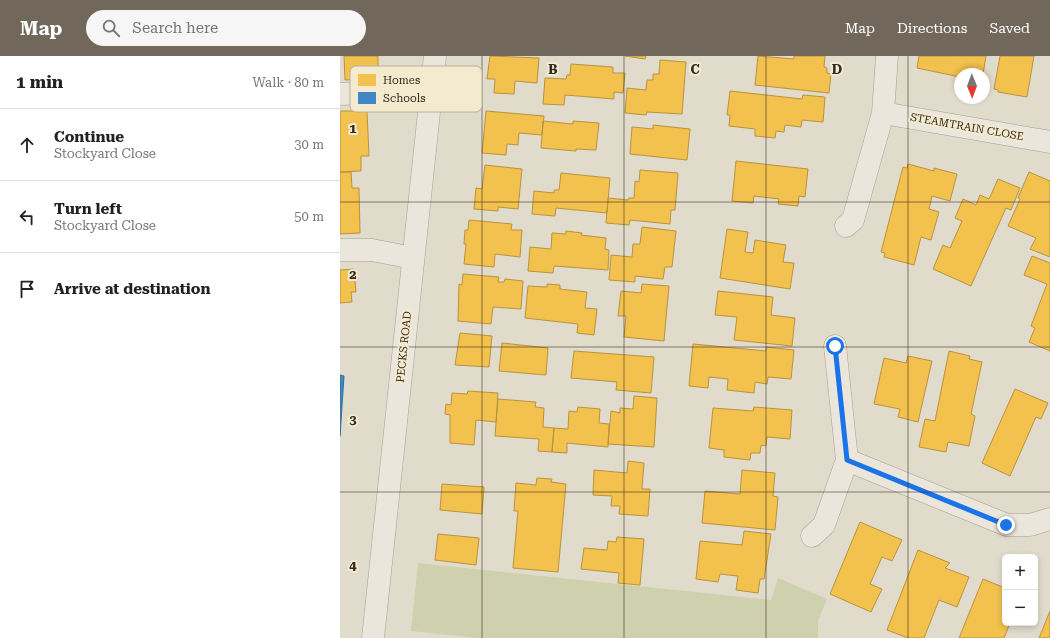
<!DOCTYPE html>
<html lang="en">
<head>
<meta charset="utf-8">
<style>
	:root { --surface:#fff; --page:#f6f6f6; --text:#222; --muted:#767676; --line:#e0e0e0; --accent:#71675a }
	body { margin:0; font-family:"Roboto Serif",serif; background:var(--page); color:var(--text) }
	.controls { position:absolute; right:12px; bottom:12px; display:grid; overflow:hidden; border-radius:6px; box-shadow:0 2px 6px #0003 }
	.controls button { width:36px; height:36px; display:grid; place-items:center; padding:0; border:0; border-bottom:1px solid var(--line); background:var(--surface); color:var(--text); font:20px sans-serif }
	.compass { position:absolute; left:614px; top:12px; width:36px; height:36px; border-radius:50%; background:var(--surface); box-shadow:0 2px 6px #0003; rotate:179deg }
	.stop { position:absolute; width:12px; height:12px; margin:-9px; border:3px solid #1a73e8; border-radius:50%; background:#fff }
	.stop.end { background:#1a73e8; border-color:#fff; box-shadow:0 1px 4px #0008 }
	.list { margin:0; padding:0; list-style:none }
	h2 { display:flex; justify-content:space-between; align-items:center; height:52px; margin:0; padding:0 16px; font-size:17px }
	h2 small { font-size:13px; font-weight:400; color:var(--muted) }
	.list li { display:grid; grid-template-columns:26px 1fr auto; gap:12px; align-items:center; box-sizing:border-box; height:72px; padding:0 16px; border-top:1px solid var(--line) }
	.list b { display:block; font-size:15px; white-space:nowrap }
	.list p { margin:0; font-size:13px; white-space:nowrap; color:var(--muted) }
	.list em { font-size:13px; font-style:normal; color:var(--muted) }
	.icon { flex:none; width:22px; height:22px; fill:none; stroke:currentColor; stroke-width:2; stroke-linecap:round; stroke-linejoin:round }
	.map { position:relative; flex:none; width:710px; height:582px; overflow:hidden }
	header { display:flex; align-items:center; gap:24px; box-sizing:border-box; height:56px; padding:0 20px; background:var(--accent); color:#fff }
	header strong { font-size:19px }
	nav { display:flex; gap:22px; margin-inline-start:auto; font-size:14px }
	.search { width:280px; height:36px; background:var(--page); display:flex; align-items:center; gap:10px; box-sizing:border-box; padding:0 14px; border-radius:22px; color:var(--muted); font-size:15px }
	main { display:flex }
	aside { flex:1; background:var(--surface) }
	.map>svg:first-child { display:block }
</style>
</head>
<body>
<header>
<strong>Map</strong>
<div class="search"><svg class="icon" aria-label="search" viewBox="0 0 24 24"><circle cx="10" cy="10" r="6"/><path d="M15 15l6 6"/></svg>Search here</div>
<nav><a>Map</a><a>Directions</a><a>Saved</a></nav>
</header>
<main>
<aside>
<h2>1 min<small>Walk · 80 m</small></h2>
<ul class="list">
<li><svg class="icon" aria-label="ahead" viewBox="0 0 24 24"><path d="M12 20V5M6 11l6-6 6 6"/></svg><div><b>Continue</b><p>Stockyard Close</p></div><em>30 m</em></li>
<li><svg class="icon" aria-label="left" viewBox="0 0 24 24"><path d="M17 20v-9H6M10 6l-5 5 5 5"/></svg><div><b>Turn left</b><p>Stockyard Close</p></div><em>50 m</em></li>
<li><svg class="icon" aria-label="arrive" viewBox="0 0 24 24"><path d="M6 21V4h12l-3 4 3 4H6"/></svg><div><b>Arrive at destination</b></div></li>
</ul>
</aside>
<div class="map">
<svg width="710" height="582" viewBox="0 0 710 582">
	<rect width="100%" height="100%" fill="#e1dbcb"/>
	<!-- green -->
	<path fill="#cfd1ae" d="M78,507L431,544L438,522L487,543L478,565V582H137L71,575Z"/>
	<!-- homes -->
	<path fill="#f2c14e" stroke="#b9933f" d="M4,0H38V19L29,20V23L5,24Z
		M150,0L199,2L197,27L175,25L174,38L154,37L155,23H147Z
		M285,0H306L305,3Z
		M418,0L454,3V0H485L484,11L487,12V17L491,18L489,37L415,29Z
		M579,0H646L643,18H620V21L577,12Z
		M660,0H694L687,41L658,36V34L654,33Z
		M320,4L346,6L342,58L307,56L306,59L285,57L287,32L306,34L307,24H313V18H319Z
		M231,8L273,11V17H285L283,37L274,36V43L225,39L224,49L203,48L205,22L226,23L227,19H230Z
		M390,35L462,43L463,39L485,41L483,66L462,64L461,71L445,69L444,76L436,75L435,82L415,80V73L389,70L390,59H387Z
		M0,55H27L29,100H21V115L0,116Z
		M146,55L204,60L202,79L179,77L178,89L167,88L166,99L142,97Z
		M203,65L233,68V65L259,67L256,94L236,93V95L201,92Z
		M313,69L350,73L347,104L290,98L292,71L313,73Z
		M396,105L468,113L465,141L459,140L458,150L438,148L439,143L414,140L413,147L392,145Z
		M568,108L594,115V112L617,118L610,145L592,140L589,153L599,156L591,184L581,181L574,209L544,201L545,197L541,196L563,111L567,112Z
		M145,109L182,113L178,153L158,151V155L134,153L136,132L142,133Z
		M300,114L338,117L335,154H331L330,168L290,164L289,169L266,167L268,142L288,144L289,142H294L295,125L299,126Z
		M0,116H11L12,132H19L20,177L0,178Z
		M689,116L710,125V201L690,193L696,182L668,170L680,143L678,142Z
		M221,117L270,122L267,157L216,152L215,160L192,158L194,135L214,137V134H219Z
		M658,123L680,132L671,154L666,152L631,230L593,213L603,189L610,192L622,165L615,162L623,143L636,149L640,139L649,143Z
		M129,164L172,168L171,174H182L180,201L155,198L154,211L124,208L126,188H124L125,174H128Z
		M302,171L336,175L332,211H325L323,223L295,220V226L269,224L271,199L292,201L293,188H300Z
		M387,173L408,176L405,196L413,197L415,184L446,189L443,206L454,207L450,233L380,222Z
		M226,175L242,177L241,179L266,182L265,193L269,194L268,214L214,210L213,217L188,215L190,191L211,193L212,177L226,178Z
		M692,200L710,207V295L689,286L695,272L691,270L707,228L684,219Z
		M14,213L16,236H11L12,246L0,247V214Z
		M123,218L159,221L158,226H164L165,223L183,225L181,253L153,251L151,268L118,265L119,228L122,229Z
		M207,228L220,229V233L247,236L245,252L257,253L254,279L237,277L238,268L185,262L188,230L207,231Z
		M302,228L329,230L324,285L284,281L286,260H278L281,235L301,237Z
		M378,235L433,241L431,259L455,262L452,290L394,284L397,261L375,259Z
		M120,277L152,280L149,311L115,309Z
		M162,287L208,292L206,319L159,315Z
		M353,288L426,295V291L454,294L451,323L428,321L427,328L415,326L414,337L387,334L388,323L369,321L368,332L349,330Z
		M234,295L314,301L311,337L276,334L277,326L231,322Z
		M609,295L630,300L629,303L642,306L631,358L635,360L629,390L608,386L606,396L579,391L585,363L595,365Z
		M568,300L592,305L578,366L558,361L560,353L534,348L544,302L566,307Z
		M675,333L708,347L701,363L696,361L670,420L642,407Z
		M128,335L158,337L156,366L136,364L134,389L110,387V359L105,358L106,348L111,349L112,337L127,338Z
		M294,340L317,342L314,391L268,388L271,355L280,357V352L293,353Z
		M158,343L196,346L195,351L204,352L203,371L214,372L212,396L198,395L199,383L155,380Z
		M238,351L260,353L259,367L269,368L268,391L227,387V397L212,396L214,372L228,373L229,355L237,356Z
		M414,351L452,354L450,383L427,381L426,390L421,389L420,397H411L410,404L384,401V394L369,392L373,352L413,355Z
		M288,405L304,407L302,433H310L308,460L279,458L280,450H271L272,440L253,439L254,414L287,417Z
		M402,414L435,417L433,440L438,441L435,474L362,467L365,435L400,438Z
		M197,422L212,423L211,426L226,428L218,516L173,512L178,455H174L176,427L196,429Z
		M102,428L144,431L142,458L100,454Z
		M520,466L562,484L552,505L542,501L530,528L542,533L531,556L490,538Z
		M404,475L431,478L424,523H420L418,537L396,534L398,520L380,518L378,526L356,523L360,485L402,489Z
		M98,478L139,482L136,509L95,504Z
		M277,481L304,483L300,529L278,527L279,517L241,513L244,492L267,494L268,485L276,486Z
		M578,494L610,507L605,512L629,521L617,551L599,544L584,582H568L547,574Z
		M643,523L665,532V567H670L664,582H619Z
		M710,555V582H699Z"/>
	<!-- schools -->
	<path fill="#3f88c5" stroke="#3c6c93" d="M0,319L4,320L0,380Z"/>
	<g fill="none" stroke-linecap="round" stroke-linejoin="round">
		<!-- minor casing -->
		<g stroke="#a6a095" stroke-width="23">
			<path id="minor" d="M0,38L91,35
				M543,57L710,86
				M506,170L513,164L543,57L547,0
				M0,194H32L73,202
				M507,404L667,469H690L710,463
				M472,480L484,469L507,404L495,290
				M33,582L95,0"/>
		</g>
		<!-- minor -->
		<use href="#minor" stroke="#eae6dc" stroke-width="22"/>
	</g>
	<g fill="none" stroke-linecap="round" stroke-linejoin="round">
		<!-- route -->
		<path stroke="#1a73e8" stroke-width="5" d="M495,290L507,404L666,469"/>
	</g>
	<!-- grid -->
	<path fill="none" stroke="#34291d" stroke-width="1" stroke-opacity="0.55" d="M142,0V582M284,0V582M426,0V582M568,0V582M0,146H710M0,291H710M0,436H710"/>
	<g text-anchor="middle" dominant-baseline="central" stroke-width="4" stroke-linejoin="round" paint-order="stroke">
		<!-- street labels -->
		<g font-size="11" fill="#34291d" stroke="#f3ead0">
			<text transform="translate(627 71) rotate(10)">STEAMTRAIN CLOSE</text>
			<text transform="translate(64 291) rotate(-84)">PECKS ROAD</text>
		</g>
	</g>
	<!-- legend -->
	<rect x="10" y="10" width="132" height="46" rx="6" fill="#f3ead0" stroke="#bab09a" stroke-width="1"/>
	<rect x="18" y="18" width="18" height="12" fill="#f2c14e"/>
	<rect x="18" y="36" width="18" height="12" fill="#3f88c5"/>
	<g font-size="11" fill="#34291d">
		<text x="43" y="28">Homes</text>
		<text x="43" y="46">Schools</text>
	</g>
	<g font-size="13" text-anchor="middle" font-weight="bold" fill="#34291d" stroke="#f3ead0" stroke-width="4" stroke-linejoin="round" paint-order="stroke">
		<text x="213" y="18">B</text>
		<text x="355" y="18">C</text>
		<text x="497" y="18">D</text>
		<text x="13" y="77">1</text>
		<text x="13" y="223">2</text>
		<text x="13" y="368">3</text>
		<text x="13" y="514">4</text>
	</g>
</svg>
<div class="controls">
<button>+</button>
<button>−</button>
</div>
<svg class="compass" viewBox="-18 -18 36 36"><path d="M0-13l5 13h-10z" fill="#e53935"/><path d="M0 13l5-13h-10z" fill="#767676"/></svg>
<div class="stop" style="left:495px;top:290px"></div>
<div class="stop end" style="left:666px;top:469px"></div>
</div>
</main>
</body>
</html>
